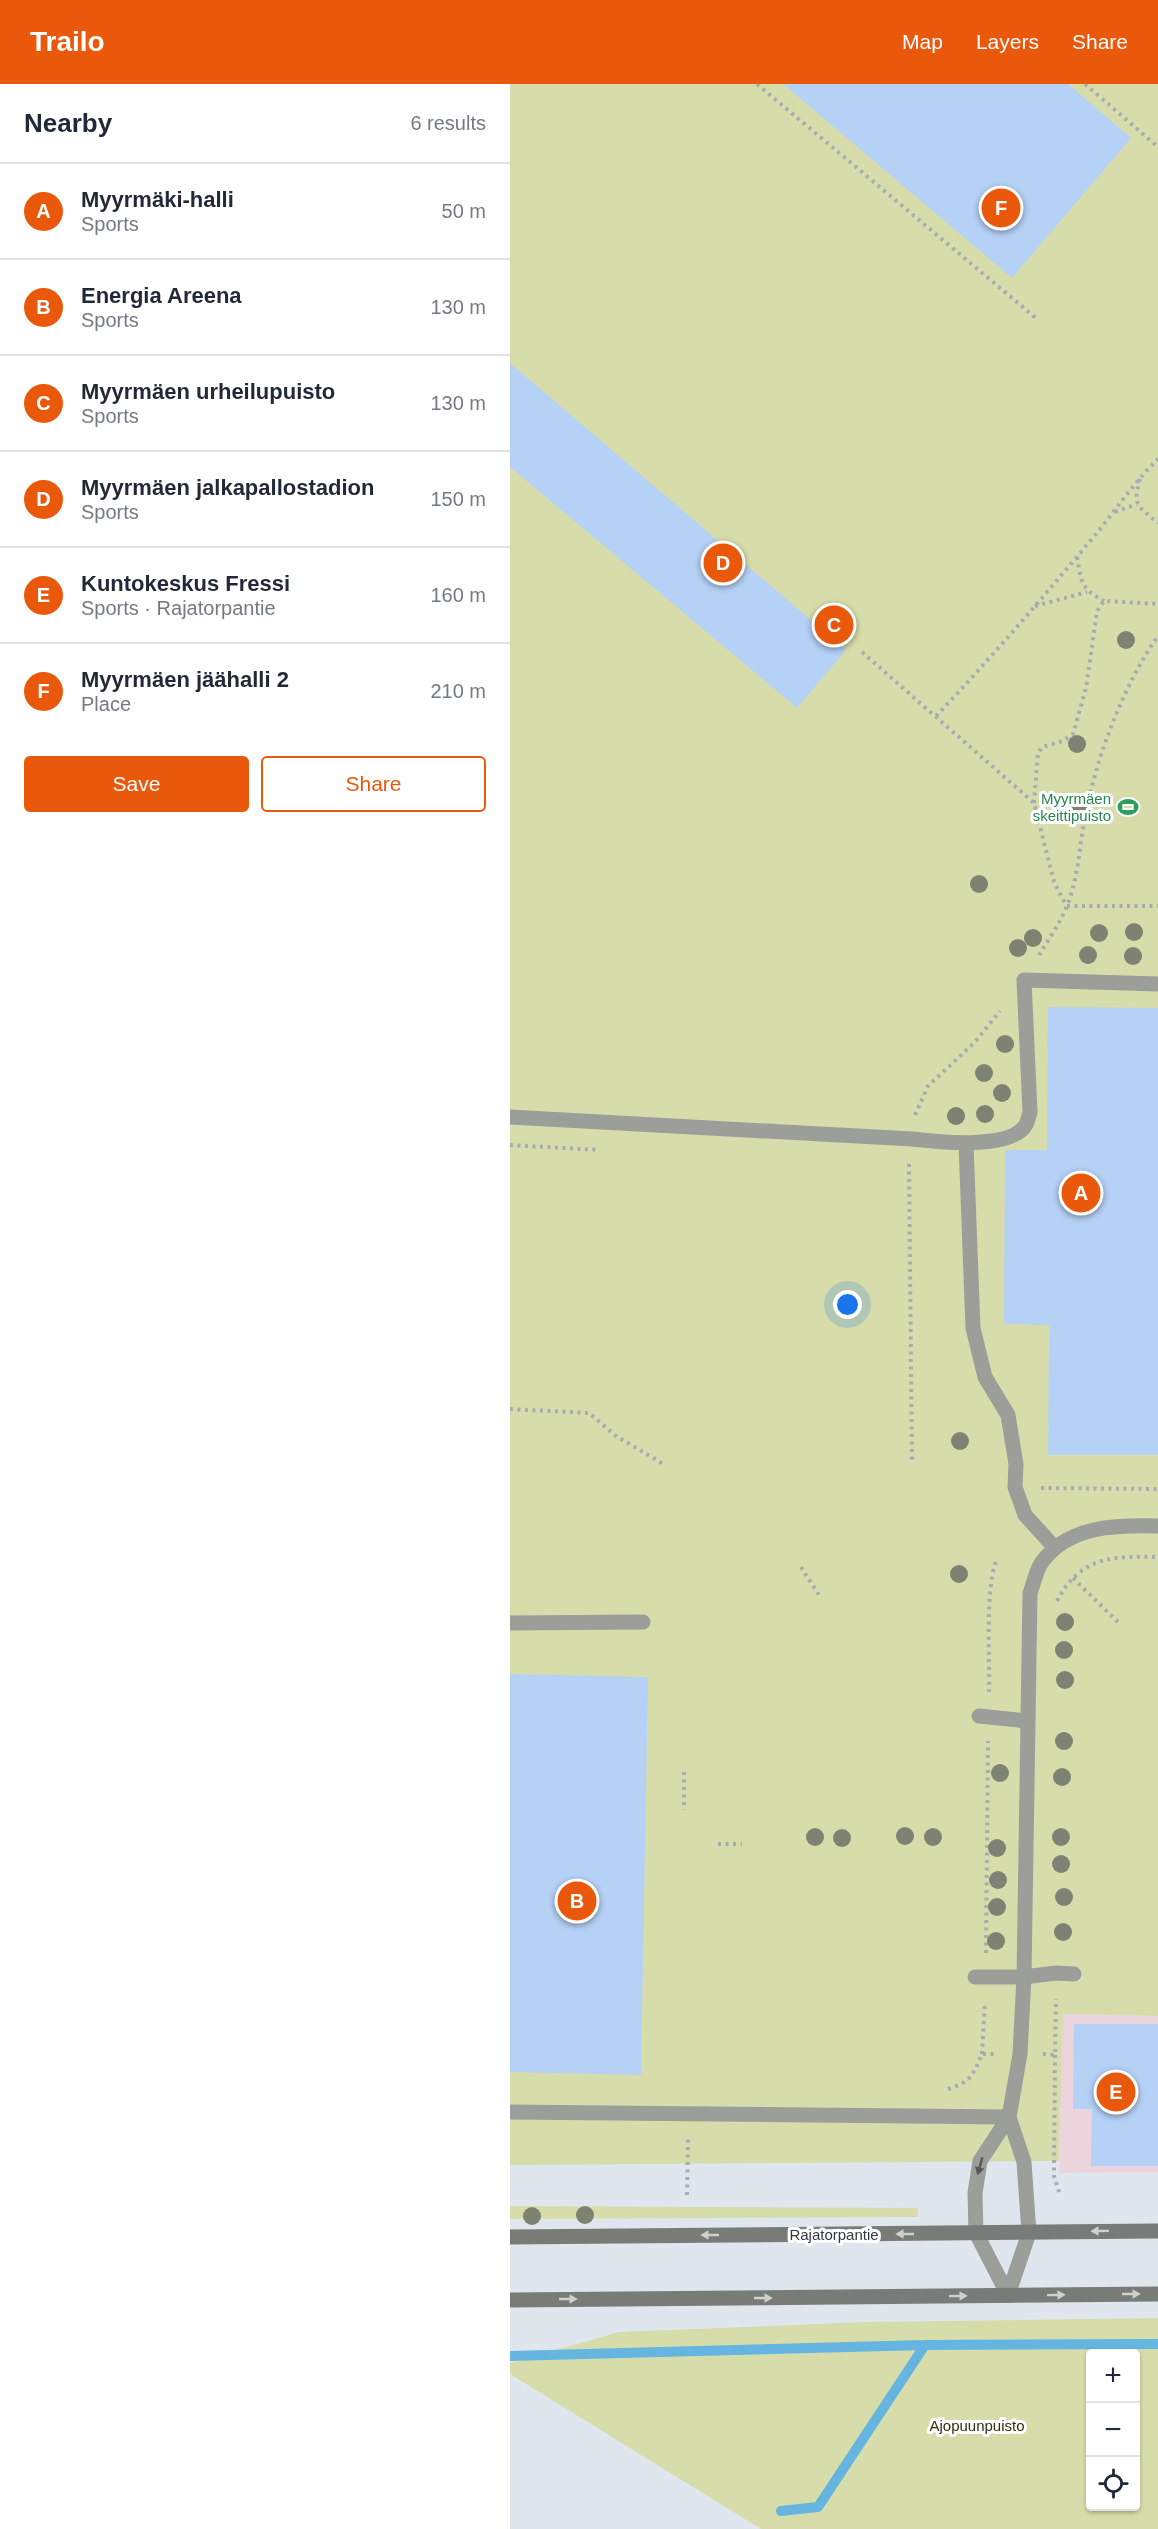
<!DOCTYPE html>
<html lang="en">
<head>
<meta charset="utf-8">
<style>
	:root { --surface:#fff; --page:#f2f2f3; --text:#1f2937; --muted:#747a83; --line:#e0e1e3; --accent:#ea580c }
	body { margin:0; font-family:Helvetica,sans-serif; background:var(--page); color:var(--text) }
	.controls { position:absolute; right:18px; bottom:18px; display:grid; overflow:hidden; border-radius:6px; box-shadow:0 2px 4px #0004 }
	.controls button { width:54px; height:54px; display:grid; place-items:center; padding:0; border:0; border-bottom:2px solid var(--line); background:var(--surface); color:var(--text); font:30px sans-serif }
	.you { position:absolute; left:338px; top:1221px; width:21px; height:21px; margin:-15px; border:4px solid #fff; border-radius:50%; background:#1a73e8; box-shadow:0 0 0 9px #1a73e833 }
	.badge { display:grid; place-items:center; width:39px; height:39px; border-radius:50%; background:var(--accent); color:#fff; font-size:20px; font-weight:700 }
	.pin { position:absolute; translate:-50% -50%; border:3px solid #fff; box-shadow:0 2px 6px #0006 }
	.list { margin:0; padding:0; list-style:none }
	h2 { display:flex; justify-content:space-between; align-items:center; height:78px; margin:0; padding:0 24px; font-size:26px }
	h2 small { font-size:20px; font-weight:400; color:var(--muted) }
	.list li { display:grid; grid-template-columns:39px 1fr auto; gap:18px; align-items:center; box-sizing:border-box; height:96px; padding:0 24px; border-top:2px solid var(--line) }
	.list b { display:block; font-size:22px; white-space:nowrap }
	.list p { margin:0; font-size:20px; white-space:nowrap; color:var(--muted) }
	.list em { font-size:20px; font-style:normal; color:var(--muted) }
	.actions { display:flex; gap:12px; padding:18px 24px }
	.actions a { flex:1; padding:14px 0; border:2px solid var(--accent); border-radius:6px; text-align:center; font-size:21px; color:var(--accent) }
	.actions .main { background:var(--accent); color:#fff }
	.icon { flex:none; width:33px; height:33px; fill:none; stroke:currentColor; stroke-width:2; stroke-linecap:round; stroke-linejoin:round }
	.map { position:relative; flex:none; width:648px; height:2445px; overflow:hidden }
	header { display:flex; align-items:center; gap:36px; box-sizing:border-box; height:84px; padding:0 30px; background:var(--accent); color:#fff }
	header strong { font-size:28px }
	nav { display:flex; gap:33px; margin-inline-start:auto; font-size:21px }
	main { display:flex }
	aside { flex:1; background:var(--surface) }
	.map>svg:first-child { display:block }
</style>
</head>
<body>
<header>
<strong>Trailo</strong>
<nav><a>Map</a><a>Layers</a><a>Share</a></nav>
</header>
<main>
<aside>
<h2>Nearby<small>6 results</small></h2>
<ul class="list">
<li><span class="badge">A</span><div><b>Myyrmäki-halli</b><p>Sports</p></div><em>50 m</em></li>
<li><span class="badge">B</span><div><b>Energia Areena</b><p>Sports</p></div><em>130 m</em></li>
<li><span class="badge">C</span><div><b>Myyrmäen urheilupuisto</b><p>Sports</p></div><em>130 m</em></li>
<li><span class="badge">D</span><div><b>Myyrmäen jalkapallostadion</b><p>Sports</p></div><em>150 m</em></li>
<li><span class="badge">E</span><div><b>Kuntokeskus Fressi</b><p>Sports · Rajatorpantie</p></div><em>160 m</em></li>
<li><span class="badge">F</span><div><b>Myyrmäen jäähalli 2</b><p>Place</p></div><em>210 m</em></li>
</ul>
<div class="actions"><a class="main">Save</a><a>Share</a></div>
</aside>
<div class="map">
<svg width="648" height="2445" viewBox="0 0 648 2445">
	<rect width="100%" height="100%" fill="#e0e6ed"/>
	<!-- commercial -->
	<path fill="#ecd4dd" d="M553,1930L648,1932V2088L549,2089Z"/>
	<!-- green -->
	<path fill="#d7ddaa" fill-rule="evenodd" d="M0,0H648V1932L553,1930L549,2077L0,2081Z
		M0,2122L408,2124V2133L0,2135Z
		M648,2234V2445H251L0,2290V2279L109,2248L356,2238ZM580,2270H626V2422H580Z"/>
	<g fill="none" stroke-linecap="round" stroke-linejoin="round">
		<!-- stream -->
		<path stroke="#65b5e0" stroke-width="10" d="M0,2272L415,2261L648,2260
			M271,2427L308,2423L415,2261"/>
	</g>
	<!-- building -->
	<path fill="#b6d1f6" d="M273,0H558L621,54L502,194Z
		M0,279L336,566L287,624L0,383Z
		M538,923L648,924V1371H538L539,1241L494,1240L495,1066H537Z
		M0,1590L138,1593L131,1991L0,1988Z
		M564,1940H648V2082H581L582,2025H563Z"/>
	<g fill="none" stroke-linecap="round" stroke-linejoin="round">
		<!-- path -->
		<path stroke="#a7acb2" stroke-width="4" stroke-dasharray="3 4.5" stroke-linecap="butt" d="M247,0L527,235
			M575,0L648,63
			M630,395C622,422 628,422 648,439
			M605,428L627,420
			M567,473C572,499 570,504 594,517
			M525,522L577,508
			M352,568L524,719L544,798L556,821
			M426,632C480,575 531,516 581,456C604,429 623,399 648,375
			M524,719L528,669L532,663L553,657L563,650L576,604L587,527L594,517L648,520
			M557,822H648
			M529,871C539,855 551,838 558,819C568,793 569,766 574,739C584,679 613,601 648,552
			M405,1031L418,1002L465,958L490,927
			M0,1061L90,1066
			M399,1080L402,1380
			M0,1325L79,1329L106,1352L155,1381
			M531,1404L648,1405
			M291,1483L309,1511
			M563,1494L608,1538
			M547,1517C570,1472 603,1472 648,1473
			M479,1608C480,1572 475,1509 486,1477
			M174,1688V1726
			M208,1760H232
			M476,1869L478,1657
			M472,1970L475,1918
			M533,1970L545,1971L546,1915
			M545,1971L544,2092L550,2111
			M438,2005C461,1998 463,1991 472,1970H487
			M177,2111L178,2055"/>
		<!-- lane -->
		<path stroke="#9c9e9a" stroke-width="15" d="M0,1033L402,1055C427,1058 499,1066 515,1042C518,1038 519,1032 520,1028L514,896L648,900
			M456,1060L463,1244L475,1293L498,1331L506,1380L505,1403L515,1431L545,1464
			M0,1539L133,1538
			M469,1632L517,1637
			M465,1893H514L546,1889L564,1890
			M0,2028L499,2033L510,1970L514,1893L520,1509C524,1499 526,1486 532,1478C559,1441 607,1441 648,1442"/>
		<!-- street -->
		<path stroke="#9c9e9a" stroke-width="15" d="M498,2211L466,2149L465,2109L470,2077L499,2033
			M498,2211L519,2149L514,2078L499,2033"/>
		<!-- secondary -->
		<path stroke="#797c76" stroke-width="15" d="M0,2153L648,2147
			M0,2216L648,2210"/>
	</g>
	<!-- trees -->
	<g fill="#7e8272">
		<circle cx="616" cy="556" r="9"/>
		<circle cx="567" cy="660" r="9"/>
		<circle cx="568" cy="724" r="9"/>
		<circle cx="469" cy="800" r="9"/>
		<circle cx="624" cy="848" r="9"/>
		<circle cx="589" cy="849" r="9"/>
		<circle cx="523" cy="854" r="9"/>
		<circle cx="508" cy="864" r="9"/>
		<circle cx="578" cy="871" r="9"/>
		<circle cx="623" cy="872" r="9"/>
		<circle cx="495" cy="960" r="9"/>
		<circle cx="474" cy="989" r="9"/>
		<circle cx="492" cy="1009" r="9"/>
		<circle cx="475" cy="1030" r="9"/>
		<circle cx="446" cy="1032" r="9"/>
		<circle cx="450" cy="1357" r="9"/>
		<circle cx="449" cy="1490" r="9"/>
		<circle cx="555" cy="1538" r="9"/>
		<circle cx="554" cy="1566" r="9"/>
		<circle cx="555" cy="1596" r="9"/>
		<circle cx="554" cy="1657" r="9"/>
		<circle cx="490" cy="1689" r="9"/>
		<circle cx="552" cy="1693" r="9"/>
		<circle cx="395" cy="1752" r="9"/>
		<circle cx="305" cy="1753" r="9"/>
		<circle cx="423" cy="1753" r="9"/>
		<circle cx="551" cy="1753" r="9"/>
		<circle cx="332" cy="1754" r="9"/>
		<circle cx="487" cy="1764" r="9"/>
		<circle cx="551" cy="1780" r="9"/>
		<circle cx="488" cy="1796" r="9"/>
		<circle cx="554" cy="1813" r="9"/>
		<circle cx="487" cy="1823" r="9"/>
		<circle cx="553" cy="1848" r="9"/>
		<circle cx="486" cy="1857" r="9"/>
		<circle cx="75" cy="2131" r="9"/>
		<circle cx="22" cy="2132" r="9"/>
	</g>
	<!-- one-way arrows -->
	<defs><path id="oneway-solid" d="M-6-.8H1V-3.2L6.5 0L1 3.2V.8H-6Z" transform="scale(1.5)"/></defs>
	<use fill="#545758" href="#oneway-solid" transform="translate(470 2082) rotate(105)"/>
	<g fill="#d0d1cf">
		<use href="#oneway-solid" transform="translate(590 2147) rotate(179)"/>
		<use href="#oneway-solid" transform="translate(395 2150) rotate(180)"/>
		<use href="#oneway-solid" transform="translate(200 2151) rotate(180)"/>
		<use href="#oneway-solid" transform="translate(621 2210)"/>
		<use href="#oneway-solid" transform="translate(546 2211) rotate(-1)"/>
		<use href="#oneway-solid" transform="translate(448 2212) rotate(-1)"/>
		<use href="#oneway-solid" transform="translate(253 2214)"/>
		<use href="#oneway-solid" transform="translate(58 2215)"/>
	</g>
	<!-- icons -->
	<defs>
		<g id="stadium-bare" transform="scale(1.62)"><path d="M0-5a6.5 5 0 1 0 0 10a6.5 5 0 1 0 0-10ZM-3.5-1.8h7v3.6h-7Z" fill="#2e9e5b" stroke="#fff" stroke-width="2.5" paint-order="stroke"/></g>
	</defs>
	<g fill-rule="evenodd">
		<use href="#stadium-bare" x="618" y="723"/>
	</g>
	<g text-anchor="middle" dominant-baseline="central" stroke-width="6" stroke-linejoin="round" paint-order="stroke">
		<!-- leisure labels -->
		<g font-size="15" fill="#27864d" stroke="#fff" text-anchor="end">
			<text x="601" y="714">Myyrmäen<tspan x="601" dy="17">skeittipuisto</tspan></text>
		</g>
		<!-- street labels -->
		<g font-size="15" fill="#35383b" stroke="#fff">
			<text x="324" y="2150">Rajatorpantie</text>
		</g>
		<!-- park labels -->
		<g font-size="15" fill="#2d300e" stroke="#fff">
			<text x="467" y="2341">Ajopuunpuisto</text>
		</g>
	</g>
</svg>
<div class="controls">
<button>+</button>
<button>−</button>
<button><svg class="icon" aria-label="locate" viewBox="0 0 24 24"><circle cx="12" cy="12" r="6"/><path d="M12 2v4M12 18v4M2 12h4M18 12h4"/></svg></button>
</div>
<div class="you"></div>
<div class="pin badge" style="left:571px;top:1109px">A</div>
<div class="pin badge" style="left:67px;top:1817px">B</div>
<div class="pin badge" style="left:324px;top:541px">C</div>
<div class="pin badge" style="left:213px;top:479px">D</div>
<div class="pin badge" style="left:606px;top:2008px">E</div>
<div class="pin badge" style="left:491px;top:124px">F</div>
</div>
</main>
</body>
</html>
